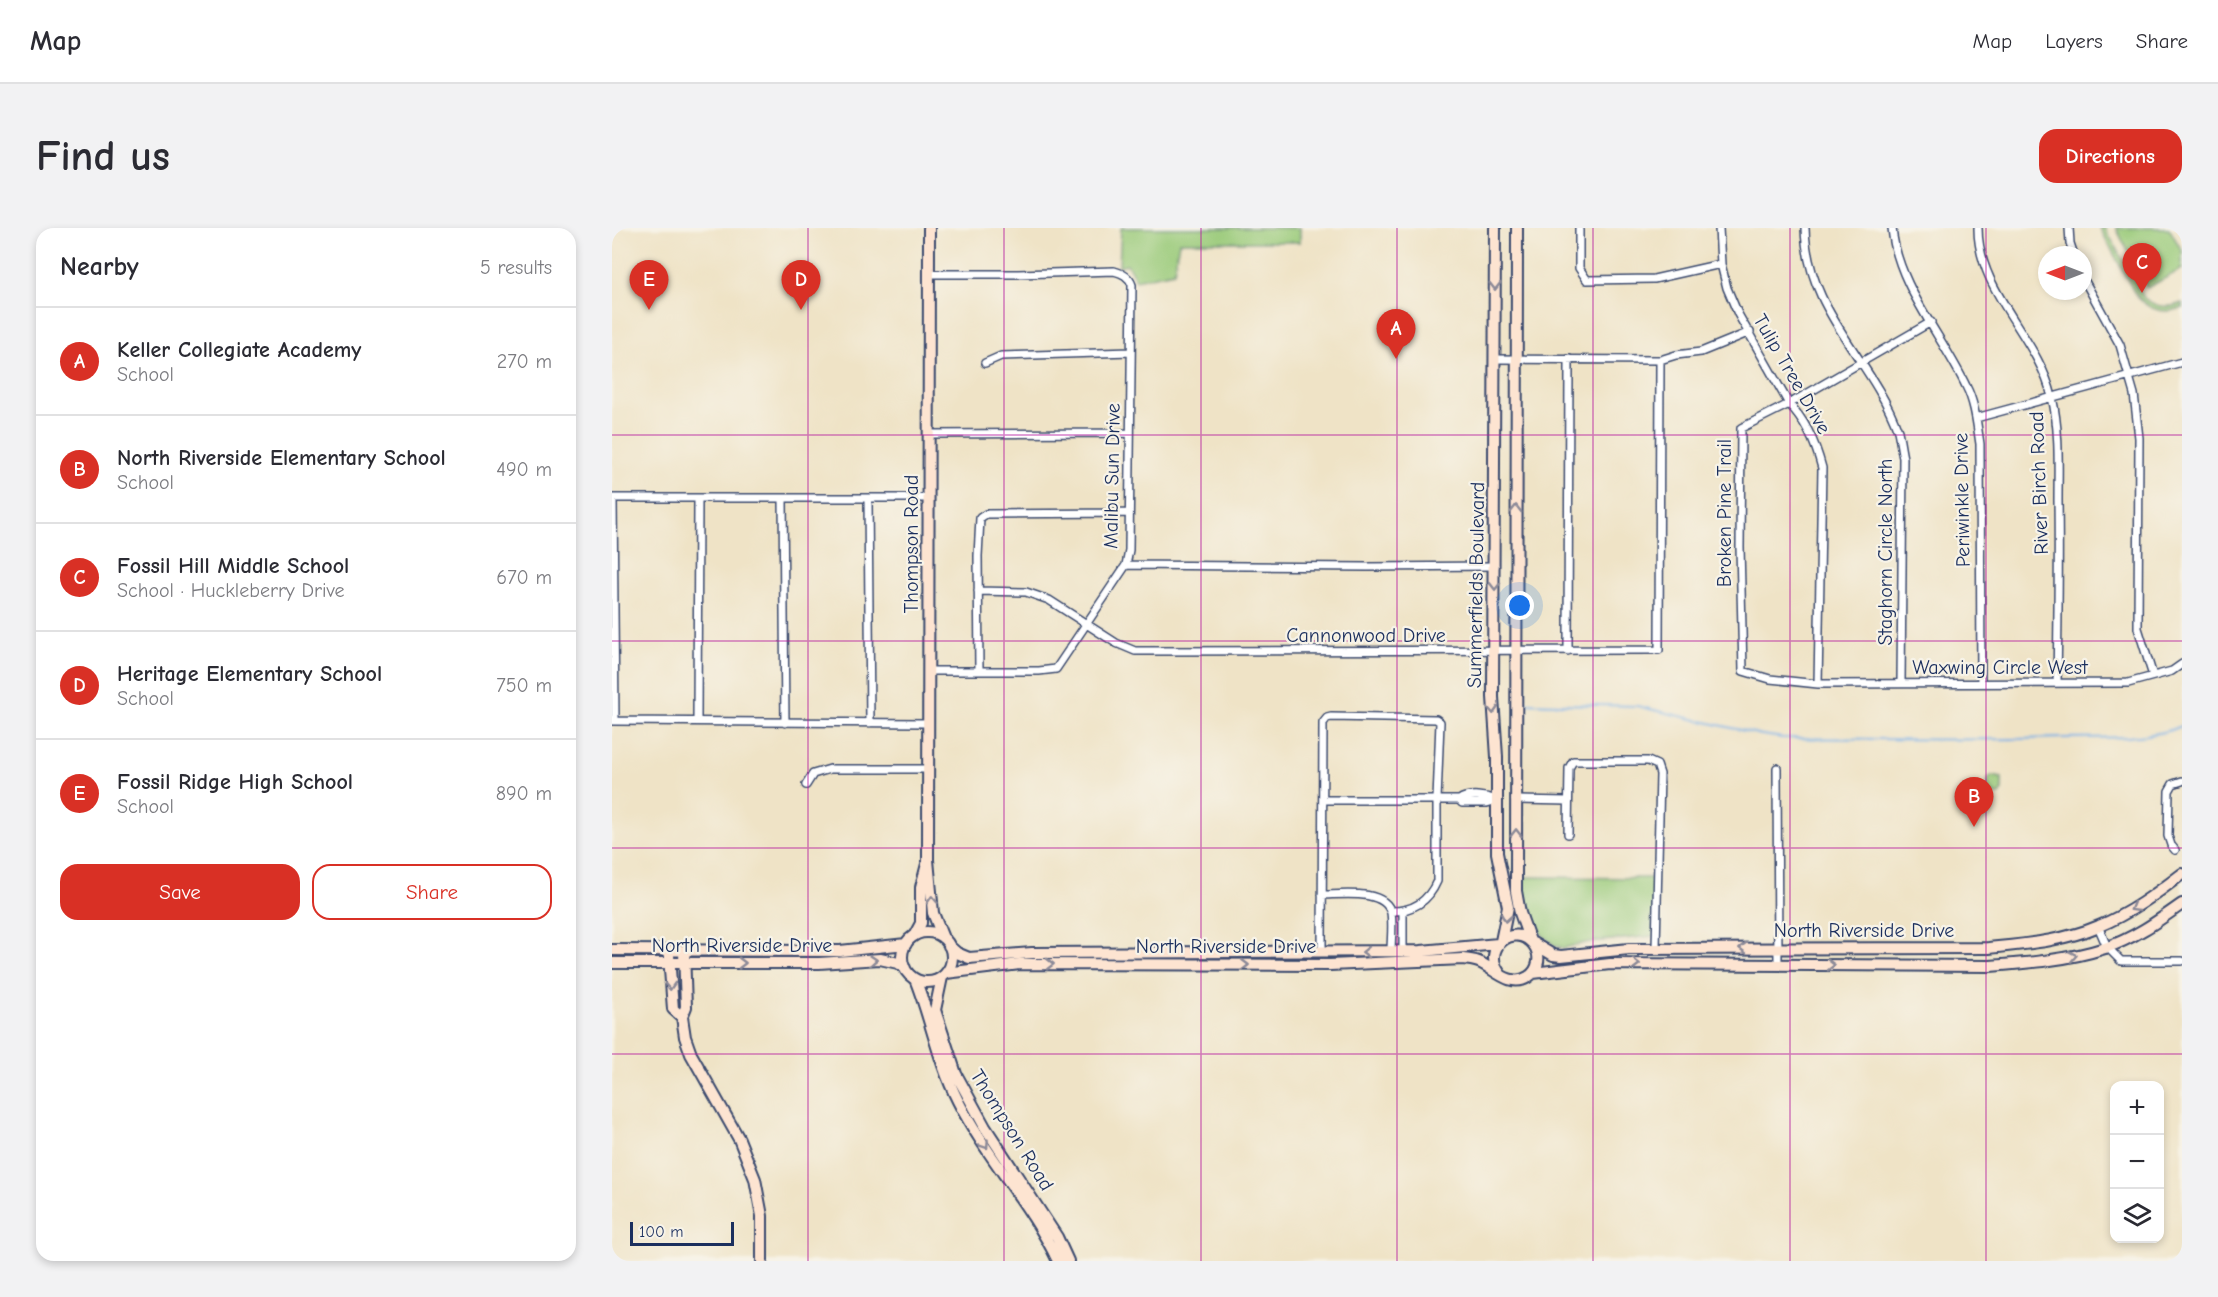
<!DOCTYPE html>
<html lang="en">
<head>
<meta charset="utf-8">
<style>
	:root { --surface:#fff; --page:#f2f2f3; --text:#2b2b33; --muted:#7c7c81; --line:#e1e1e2; --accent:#d93025 }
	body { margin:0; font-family:"Comic Neue",sans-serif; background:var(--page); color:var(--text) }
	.controls { position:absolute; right:18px; bottom:18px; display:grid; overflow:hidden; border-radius:12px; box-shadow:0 3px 9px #0003 }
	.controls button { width:54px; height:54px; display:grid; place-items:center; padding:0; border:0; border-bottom:2px solid var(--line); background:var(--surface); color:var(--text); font:30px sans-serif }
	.compass { position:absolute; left:1426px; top:18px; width:54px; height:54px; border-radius:50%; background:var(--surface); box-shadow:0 3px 9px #0003; rotate:270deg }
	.scale { position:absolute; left:18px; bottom:15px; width:104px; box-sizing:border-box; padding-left:6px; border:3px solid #1b2f5e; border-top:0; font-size:16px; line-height:21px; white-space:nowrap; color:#1b2f5e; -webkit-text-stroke:4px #f7f3e8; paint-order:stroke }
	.you { position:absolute; left:908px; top:378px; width:21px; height:21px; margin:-15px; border:4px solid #fff; border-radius:50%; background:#1a73e8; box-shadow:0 0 0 9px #1a73e833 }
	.badge { display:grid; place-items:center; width:39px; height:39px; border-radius:50%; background:var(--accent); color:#fff; font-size:20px; font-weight:700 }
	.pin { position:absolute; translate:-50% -50px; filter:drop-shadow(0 2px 3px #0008) }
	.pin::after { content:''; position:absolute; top:32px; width:21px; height:18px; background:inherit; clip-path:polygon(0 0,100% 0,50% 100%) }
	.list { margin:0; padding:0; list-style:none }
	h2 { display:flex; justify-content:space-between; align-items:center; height:78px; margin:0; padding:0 24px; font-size:26px }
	h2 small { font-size:20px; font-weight:400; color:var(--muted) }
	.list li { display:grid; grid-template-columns:39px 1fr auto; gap:18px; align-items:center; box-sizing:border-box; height:108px; padding:0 24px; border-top:2px solid var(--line) }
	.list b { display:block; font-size:22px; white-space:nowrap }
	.list p { margin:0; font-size:20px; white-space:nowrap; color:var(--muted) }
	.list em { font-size:20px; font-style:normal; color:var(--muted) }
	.actions { display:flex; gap:12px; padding:18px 24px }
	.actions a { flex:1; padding:14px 0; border:2px solid var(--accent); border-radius:18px; text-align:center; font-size:21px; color:var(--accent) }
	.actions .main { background:var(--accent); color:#fff }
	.icon { flex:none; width:33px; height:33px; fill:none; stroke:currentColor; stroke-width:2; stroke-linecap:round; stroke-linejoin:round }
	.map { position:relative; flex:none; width:1570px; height:1033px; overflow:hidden; border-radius:18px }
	header { display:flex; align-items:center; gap:36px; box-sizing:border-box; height:84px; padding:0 30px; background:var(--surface); border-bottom:2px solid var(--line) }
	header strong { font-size:28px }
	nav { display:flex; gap:33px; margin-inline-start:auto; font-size:21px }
	.intro { display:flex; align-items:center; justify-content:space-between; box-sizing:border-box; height:144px; padding:0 36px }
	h1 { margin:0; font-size:42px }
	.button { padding:15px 27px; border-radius:18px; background:var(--accent); color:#fff; font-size:21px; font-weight:700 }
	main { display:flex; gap:36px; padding:0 36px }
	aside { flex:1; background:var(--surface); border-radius:18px; box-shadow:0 3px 9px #0003 }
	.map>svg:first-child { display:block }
</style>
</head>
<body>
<header>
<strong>Map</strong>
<nav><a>Map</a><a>Layers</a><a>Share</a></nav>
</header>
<div class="intro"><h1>Find us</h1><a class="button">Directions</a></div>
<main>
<aside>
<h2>Nearby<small>5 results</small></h2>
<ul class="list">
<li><span class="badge">A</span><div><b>Keller Collegiate Academy</b><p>School</p></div><em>270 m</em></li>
<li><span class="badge">B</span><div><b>North Riverside Elementary School</b><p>School</p></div><em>490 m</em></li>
<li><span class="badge">C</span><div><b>Fossil Hill Middle School</b><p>School · Huckleberry Drive</p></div><em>670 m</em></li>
<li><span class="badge">D</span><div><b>Heritage Elementary School</b><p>School</p></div><em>750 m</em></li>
<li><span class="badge">E</span><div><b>Fossil Ridge High School</b><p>School</p></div><em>890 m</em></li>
</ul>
<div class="actions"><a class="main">Save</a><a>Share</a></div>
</aside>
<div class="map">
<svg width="1570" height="1033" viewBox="0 0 1570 1033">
	<rect width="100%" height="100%" fill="#f7f3e8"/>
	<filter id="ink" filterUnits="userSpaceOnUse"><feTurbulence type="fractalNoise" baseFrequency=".0167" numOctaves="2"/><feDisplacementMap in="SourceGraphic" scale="12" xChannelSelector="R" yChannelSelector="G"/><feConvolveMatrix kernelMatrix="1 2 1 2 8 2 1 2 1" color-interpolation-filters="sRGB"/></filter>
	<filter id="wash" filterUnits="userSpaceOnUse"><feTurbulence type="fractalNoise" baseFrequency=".008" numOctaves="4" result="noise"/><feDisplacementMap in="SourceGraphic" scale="24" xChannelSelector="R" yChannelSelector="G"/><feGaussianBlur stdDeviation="1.35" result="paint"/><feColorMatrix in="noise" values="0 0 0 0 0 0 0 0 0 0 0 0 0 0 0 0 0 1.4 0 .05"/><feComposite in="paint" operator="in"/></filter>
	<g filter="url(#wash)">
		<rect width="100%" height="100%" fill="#efe3c6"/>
		<!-- green -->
		<path fill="#9aca79" stroke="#5a7c6c" stroke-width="1.5" d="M509,0H688V14H567L562,44L524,52L515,36L507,38Z
			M1488,0H1493L1532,70C1543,79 1556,81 1570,75V80C1551,87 1533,81 1522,64Z
			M1504,0H1557L1570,23V41L1535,60Z
			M1379,548L1390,550V564L1388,567L1376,566V551Z
			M910,649L1042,650V708L978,714L952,720L943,718L927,704L915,683L909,668Z"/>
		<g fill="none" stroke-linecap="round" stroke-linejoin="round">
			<!-- stream -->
			<path stroke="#75afe6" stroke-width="2" d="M911,475L1025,478L1150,507L1171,510C1265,511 1358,513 1452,510C1491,509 1533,513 1570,498"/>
		</g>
	</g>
	<g filter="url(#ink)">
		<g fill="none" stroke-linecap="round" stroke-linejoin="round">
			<!-- street casing -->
			<g stroke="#3b4a6e" stroke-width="10">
				<path id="street" d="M967,0V40L975,52L1042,51L1109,36
					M1107,0L1109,36L1115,60L1126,86L1177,176C1194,193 1204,217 1210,240L1206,456
					M1193,0C1195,85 1260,130 1286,203C1288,212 1289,221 1291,230L1289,455
					M1280,0C1285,57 1330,107 1354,158C1363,175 1365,197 1368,216L1369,455
					M1366,0C1366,64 1426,109 1440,169C1448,203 1446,239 1446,273C1447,334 1446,395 1445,455
					M1457,0L1458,15L1462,27
					M1471,50L1508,117L1522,166L1527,210L1526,400L1541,448
					M1319,94L1177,176L1129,200L1128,319L1131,443L1158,451L1206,456L1516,455L1560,443L1570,436
					M883,131L1048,132L1064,127L1089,124L1138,104
					M373,135L389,128L519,124
					M1364,190L1570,134
					M317,206L518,205
					M0,270H317
					M1,270L3,493
					M171,270L173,495
					M256,271L258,495
					M514,337L756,339L883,338
					M366,363L414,364L437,372L504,415L523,423L1047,422L1048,132
					M956,423L957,131
					M317,443H427L444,441L514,337L517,322L520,57C517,48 510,45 502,43L406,46H317
					M367,443L366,328L368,290L374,286L517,285
					M0,493L317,495
					M85,493L86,270
					M1165,540L1166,737
					M194,557L201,546L218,541H316
					M711,572H825V653C816,674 801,683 779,683
					M847,572C857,565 874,568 885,572
					M903,572L956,573
					M956,606L957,540L961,533H1036L1045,537L1048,546L1044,720
					M1563,622L1559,617L1556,608L1557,563L1561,556L1570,553
					M710,667C728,667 773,660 779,685C781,697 779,712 779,724
					M791,683V724
					M1486,698L1495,719L1509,733H1570
					M710,724L711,495L715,490L719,489L824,491L828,494L825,572H847L850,575H875L885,572"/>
			</g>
			<!-- secondary casing -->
			<g stroke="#3b4a6e" stroke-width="14">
				<path id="secondary" d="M317,0L316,632L321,685L331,710
					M883,0L881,469L885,529V625L896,679L889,713
					M905,0L904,663L908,685L918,713
					M290 729a25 25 0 1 1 50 0a25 25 0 1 1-50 0Z
					M302,708L309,695V659L315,636
					M921,715L941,727L949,728L1017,721L1377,720C1414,716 1452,713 1487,698C1517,686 1544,666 1570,646
					M337,718L345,725L357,730L420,725L809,723L886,716
					M0,722L228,723L294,716
					M72,723L74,779L70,789L73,809L79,826L127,911L143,951L150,988V1033
					M57,728L61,781L70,789
					M0,735H207L268,731L286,735L293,740
					M334,745L408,736L718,737L851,731C858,732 863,732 869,735C883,742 899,760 916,749C921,746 925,740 926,734C927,728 925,721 921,716C902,693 867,721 889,747
					M921,745L998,736L1378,738C1417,735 1456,732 1493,720C1521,711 1546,693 1570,676
					M330,749L323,782L344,846L373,899L445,1009L456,1033
					M303,751C319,791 326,834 346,873C374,929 419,976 446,1033"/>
			</g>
			<!-- street -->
			<use href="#street" stroke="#fff" stroke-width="7"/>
			<!-- secondary -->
			<use href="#secondary" stroke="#fde4d1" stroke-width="10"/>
		</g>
		<!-- one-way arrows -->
		<defs><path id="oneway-chevron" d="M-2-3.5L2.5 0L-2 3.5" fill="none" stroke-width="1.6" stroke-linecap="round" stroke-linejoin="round" transform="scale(1.5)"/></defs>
		<g stroke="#8c8a98">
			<use href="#oneway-chevron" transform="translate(883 58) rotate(90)"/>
			<use href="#oneway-chevron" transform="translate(904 281) rotate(-90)"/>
			<use href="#oneway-chevron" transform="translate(883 358) rotate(90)"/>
			<use href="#oneway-chevron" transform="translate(881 482) rotate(87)"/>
			<use href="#oneway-chevron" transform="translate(904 605) rotate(-90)"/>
			<use href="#oneway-chevron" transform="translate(320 672) rotate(-93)"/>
			<use href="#oneway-chevron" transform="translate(1522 680) rotate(150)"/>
			<use href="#oneway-chevron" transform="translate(894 690) rotate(100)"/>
			<use href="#oneway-chevron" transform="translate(1131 720) rotate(180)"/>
			<use href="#oneway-chevron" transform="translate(754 724) rotate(179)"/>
			<use href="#oneway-chevron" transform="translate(1461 728) rotate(-11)"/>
			<use href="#oneway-chevron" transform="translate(261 732) rotate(-4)"/>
			<use href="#oneway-chevron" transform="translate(130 735)"/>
			<use href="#oneway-chevron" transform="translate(438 736)"/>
			<use href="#oneway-chevron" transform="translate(1024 736)"/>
			<use href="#oneway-chevron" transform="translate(633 737)"/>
			<use href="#oneway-chevron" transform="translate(1219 737)"/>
			<use href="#oneway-chevron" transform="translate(58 758) rotate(87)"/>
			<use href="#oneway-chevron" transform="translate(373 917) rotate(56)"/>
		</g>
	</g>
	<!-- grid -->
	<path fill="none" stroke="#b5179e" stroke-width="1.5" stroke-opacity="0.55" d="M196,0V1033M392,0V1033M589,0V1033M785,0V1033M981,0V1033M1178,0V1033M1374,0V1033M0,207H1570M0,413H1570M0,620H1570M0,826H1570"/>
	<g text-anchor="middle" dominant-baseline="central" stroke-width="4.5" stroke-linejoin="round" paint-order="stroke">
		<!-- street labels -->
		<g font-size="20" fill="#1b2f5e" stroke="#f7f3e8">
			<text transform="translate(1180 146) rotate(60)">Tulip Tree Drive</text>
			<text transform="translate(500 248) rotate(-89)">Malibu Sun Drive</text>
			<text transform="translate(1427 255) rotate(-92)">River Birch Road</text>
			<text transform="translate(1350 272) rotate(-91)">Periwinkle Drive</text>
			<text transform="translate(1112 285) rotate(-90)">Broken Pine Trail</text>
			<text transform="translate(299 316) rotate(-90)">Thompson Road</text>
			<text transform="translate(1273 324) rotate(-90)">Staghorn Circle North</text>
			<text transform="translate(864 357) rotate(-89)">Summerfields Boulevard</text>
			<text x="754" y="407">Cannonwood Drive</text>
			<text x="1388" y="439">Waxwing Circle West</text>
			<text x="1252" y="702">North Riverside Drive</text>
			<text x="130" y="717">North Riverside Drive</text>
			<text x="614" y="718">North Riverside Drive</text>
			<text transform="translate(400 902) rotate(58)">Thompson Road</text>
		</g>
	</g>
</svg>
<div class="controls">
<button>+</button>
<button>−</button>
<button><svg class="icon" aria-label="layers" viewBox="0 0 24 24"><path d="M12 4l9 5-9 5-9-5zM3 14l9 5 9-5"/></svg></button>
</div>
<svg class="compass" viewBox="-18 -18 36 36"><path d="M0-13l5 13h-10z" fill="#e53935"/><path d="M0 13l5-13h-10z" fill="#7c7c81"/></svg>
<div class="scale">100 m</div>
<div class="you"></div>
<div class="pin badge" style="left:784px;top:131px">A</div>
<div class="pin badge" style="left:1362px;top:599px">B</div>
<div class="pin badge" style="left:1530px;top:65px">C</div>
<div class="pin badge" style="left:189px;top:82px">D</div>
<div class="pin badge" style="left:37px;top:82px">E</div>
</div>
</main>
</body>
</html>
